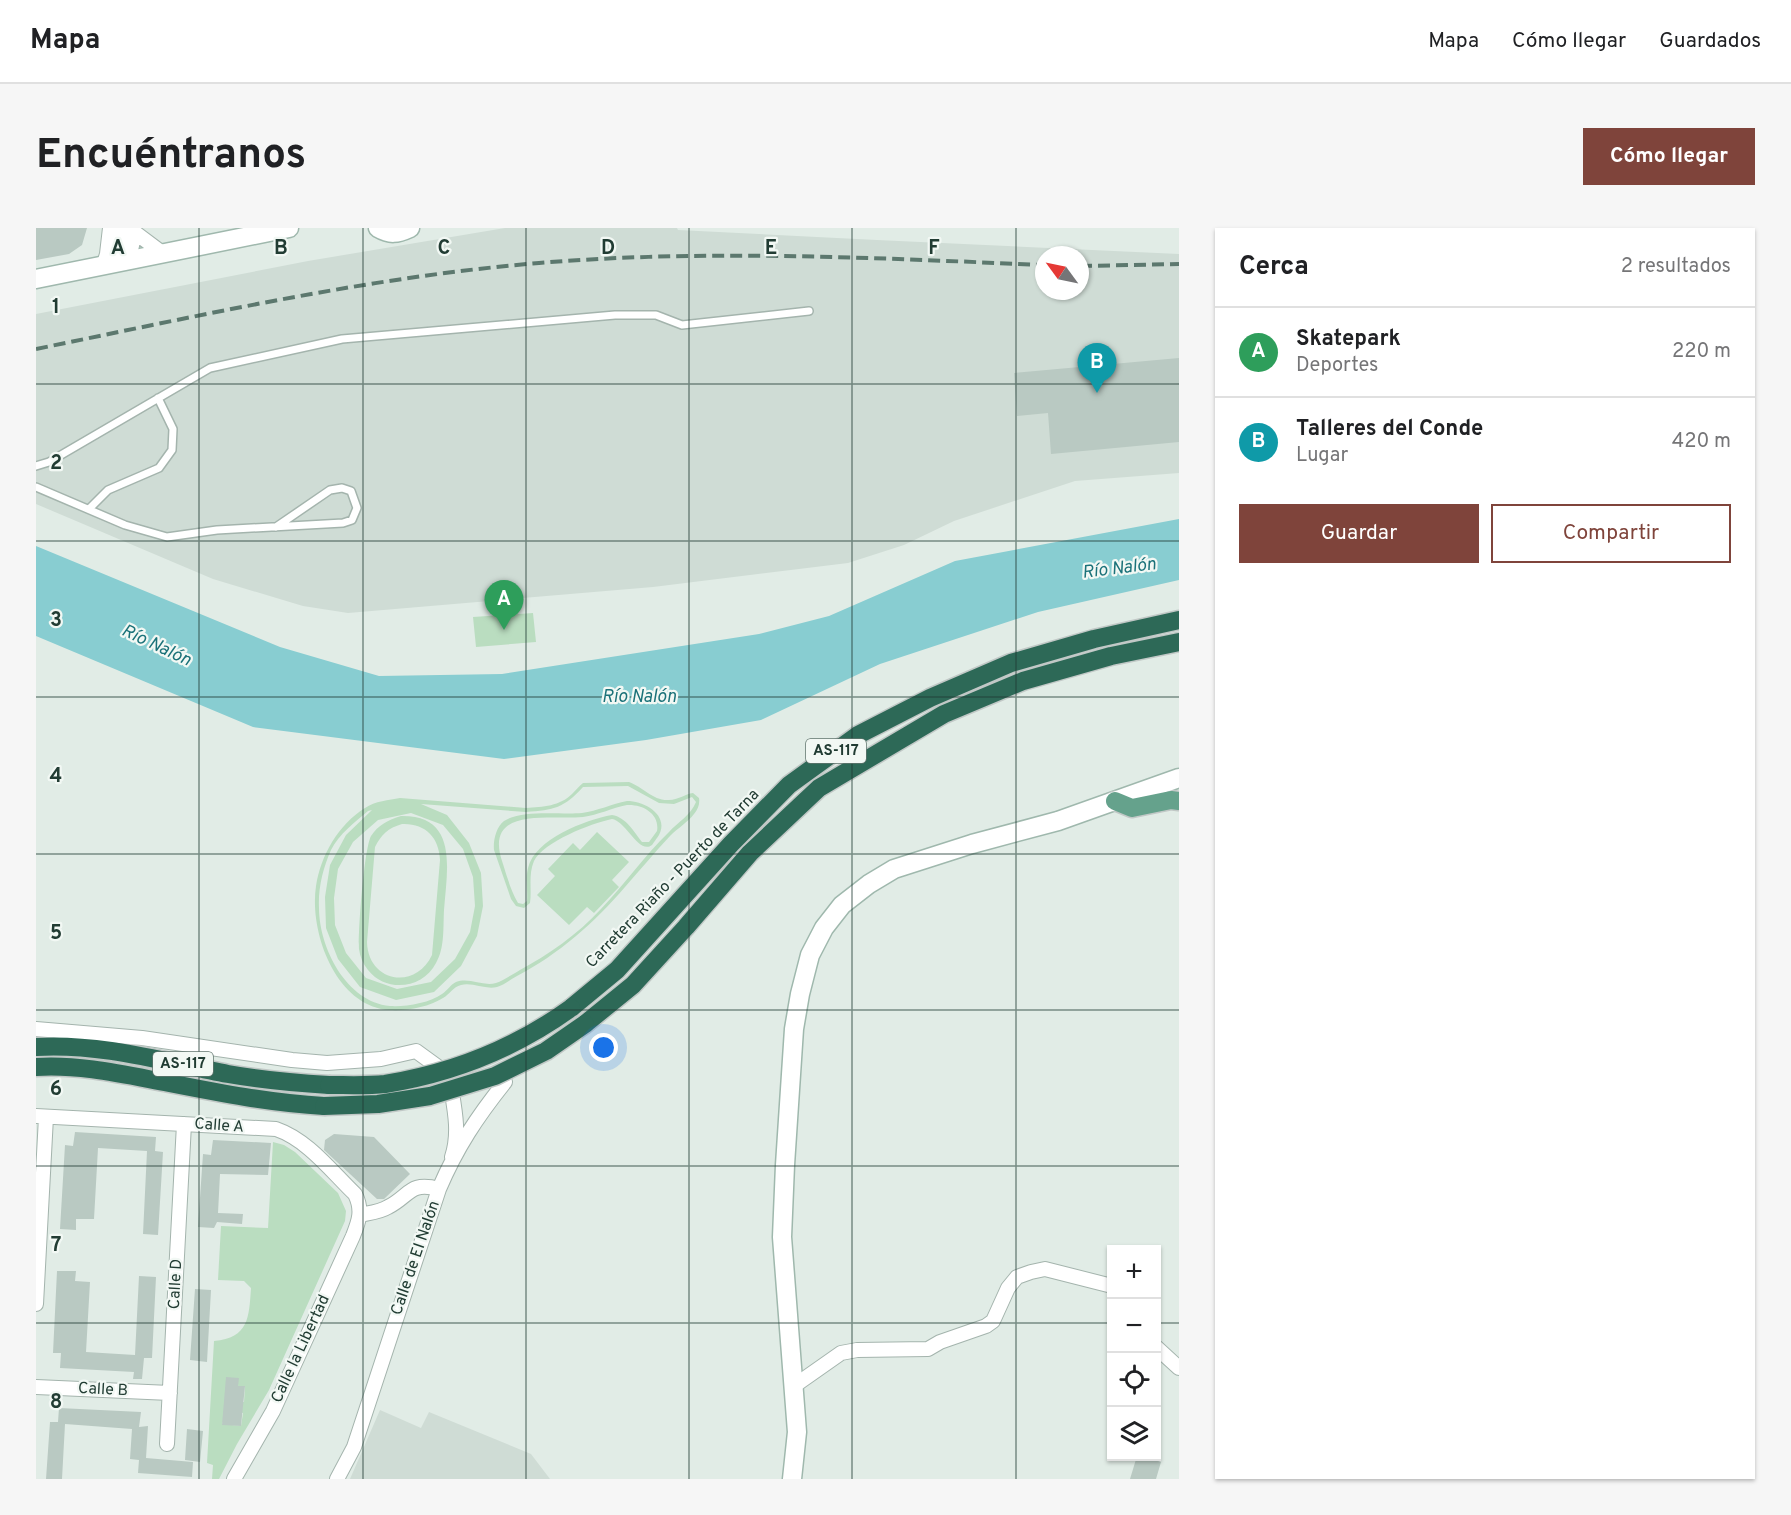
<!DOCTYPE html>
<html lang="es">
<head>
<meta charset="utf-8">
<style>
	:root { --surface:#fff; --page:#f6f6f6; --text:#202124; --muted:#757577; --line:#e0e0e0; --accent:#7f443b }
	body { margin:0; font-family:Overpass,sans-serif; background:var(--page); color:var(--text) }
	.controls { position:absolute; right:18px; bottom:18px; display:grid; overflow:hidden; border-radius:0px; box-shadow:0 2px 4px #0004 }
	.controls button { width:54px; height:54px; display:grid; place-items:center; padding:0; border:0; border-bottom:2px solid var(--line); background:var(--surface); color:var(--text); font:30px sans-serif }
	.compass { position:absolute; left:999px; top:18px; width:54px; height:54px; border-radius:50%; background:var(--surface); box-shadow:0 2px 4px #0004; rotate:303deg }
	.you { position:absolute; left:568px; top:820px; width:21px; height:21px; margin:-15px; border:4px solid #fff; border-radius:50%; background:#1a73e8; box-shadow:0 0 0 9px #1a73e833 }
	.badge { display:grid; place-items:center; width:39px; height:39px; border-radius:50%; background:var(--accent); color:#fff; font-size:20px; font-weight:700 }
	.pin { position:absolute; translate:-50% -50px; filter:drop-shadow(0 2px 3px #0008) }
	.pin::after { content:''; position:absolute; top:32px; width:21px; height:18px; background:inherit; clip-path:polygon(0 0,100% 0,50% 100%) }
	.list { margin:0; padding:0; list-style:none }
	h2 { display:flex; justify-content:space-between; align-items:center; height:78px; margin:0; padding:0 24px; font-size:26px }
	h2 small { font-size:20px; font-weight:400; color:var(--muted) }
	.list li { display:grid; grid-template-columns:39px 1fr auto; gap:18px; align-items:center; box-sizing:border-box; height:90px; padding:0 24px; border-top:2px solid var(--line) }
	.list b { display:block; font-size:22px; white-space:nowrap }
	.list p { margin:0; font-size:20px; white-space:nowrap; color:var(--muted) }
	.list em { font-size:20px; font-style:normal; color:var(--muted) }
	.actions { display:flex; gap:12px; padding:18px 24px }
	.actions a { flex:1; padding:14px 0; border:2px solid var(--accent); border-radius:0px; text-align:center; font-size:21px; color:var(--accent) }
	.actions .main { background:var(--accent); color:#fff }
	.icon { flex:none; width:33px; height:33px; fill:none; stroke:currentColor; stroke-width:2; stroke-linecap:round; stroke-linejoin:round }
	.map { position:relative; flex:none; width:1143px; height:1251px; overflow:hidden; border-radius:0px }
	header { display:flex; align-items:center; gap:36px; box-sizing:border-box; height:84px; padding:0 30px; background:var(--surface); border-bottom:2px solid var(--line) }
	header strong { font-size:28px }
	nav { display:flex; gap:33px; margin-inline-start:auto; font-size:21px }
	.intro { display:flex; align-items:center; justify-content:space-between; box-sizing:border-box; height:144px; padding:0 36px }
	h1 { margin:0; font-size:42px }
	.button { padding:15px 27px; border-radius:0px; background:var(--accent); color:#fff; font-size:21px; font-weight:700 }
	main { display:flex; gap:36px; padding:0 36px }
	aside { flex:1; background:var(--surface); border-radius:0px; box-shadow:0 2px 4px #0004 }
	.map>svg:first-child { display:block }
</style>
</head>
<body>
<header>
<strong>Mapa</strong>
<nav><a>Mapa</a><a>Cómo llegar</a><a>Guardados</a></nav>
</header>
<div class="intro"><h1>Encuéntranos</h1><a class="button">Cómo llegar</a></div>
<main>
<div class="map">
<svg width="1143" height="1251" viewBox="0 0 1143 1251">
	<rect width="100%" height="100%" fill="#e1ece6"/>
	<!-- built -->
	<path fill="#cfdcd5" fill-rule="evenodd" d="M469,0H641L642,2L841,12L1143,26V245L1039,253L918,293L868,317L812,335L617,359L312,385L267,378L177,351L0,276V86L272,33ZM1008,27H1044V63H1008Z
		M344,1182L385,1200L393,1184L495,1226L514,1251H314Z"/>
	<!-- green -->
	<path fill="#baddc0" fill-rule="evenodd" d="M497,385L500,414L440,419L437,389Z
		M593,554C607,559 617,573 633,572C642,572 649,566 657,565L663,570C664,576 662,581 658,586C652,594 642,600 634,608C619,624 604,642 589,659C558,695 523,726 481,748C475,751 468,757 461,759C449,762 437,754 425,757C417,759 414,766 407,770C393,779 371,783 354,782C300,779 273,704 280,658C285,627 302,597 329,580C339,573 353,572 364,570L490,580C507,579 524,578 536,566C540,562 543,558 547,555ZM592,558L623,575L638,576L656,569L660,574C655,587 642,594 633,604C608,628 588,657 564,682C542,706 512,727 484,742C477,746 468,752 460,755C447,759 434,749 420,754C414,757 412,762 406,766C394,775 369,779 354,778C310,774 283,719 283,680C282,660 287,640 295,622C303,606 319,594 332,583L336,582L310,607L294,637L289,669L290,700L302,731L324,759L360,772L398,764L425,738L441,708L447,678L445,645L433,615L411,587L385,576L490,584C518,582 528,580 547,559ZM375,585L407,597L427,621L437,649L439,678L434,704L419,731L395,754L361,761L330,750L310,725L299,697L298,670L302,641L317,614L342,592Z
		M591,573C610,573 636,589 621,610C621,610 616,617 616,617C603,627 590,593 576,591C556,595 507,614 498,633C492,647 496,661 494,675L488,680L480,678L475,671L458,622C457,613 460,599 468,593C487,581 524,587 546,585C561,583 576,576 591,573ZM591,577C607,576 624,586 621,603L613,614H606C598,604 590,589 576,587C549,592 499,611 492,640C489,651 492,662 491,673L487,676L482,675C475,663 471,649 467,636C446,578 511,592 547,589C562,587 576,580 591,577Z
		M365,588C423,587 411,642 408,682C407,699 409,720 400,735C387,761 350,765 332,742C327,736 324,729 323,721C322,704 328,621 335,608C342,597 352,592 365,588ZM366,596C389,595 403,609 404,632L396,727C379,763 332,754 331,714L339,619C345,607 352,600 366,596Z
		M561,604L593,634L576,652L583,659L558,685L551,679L533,697L501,667L519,648L512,641L537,615L544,622Z
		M237,914L248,917L259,924L302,965L310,983L309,993L233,1162L201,1216L183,1251H176L177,1237L171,1235L178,1113C213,1110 213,1089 215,1060L208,1053L182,1052L185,998L232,1000ZM202,1158H209L208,1174H200V1184L207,1185L205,1198L186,1196Z"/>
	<!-- water -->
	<path fill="#88cdd1" d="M1143,291V352L1002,384L844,436L725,492L610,512L468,531L217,499L0,408V318L244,419L343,448L466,446L723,406L793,388L919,333Z"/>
	<!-- building -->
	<path fill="#b9c9c2" d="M0,0H51L46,17L33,26L0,32Z
		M1143,130V214L1015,226L1012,185L981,188L978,145Z
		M39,904L120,909L119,923L127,924L122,1007L107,1006L111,923L62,920L58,991H40V1002L24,1001L29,917L37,918Z
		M298,906L338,909L374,946L348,971H341L288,922L289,912Z
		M177,912L235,915L232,947L184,946L182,985L207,986L206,996L181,994L178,1000L162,999L167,926L175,927Z
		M21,1043H40L39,1053L54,1054L50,1124L99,1127L103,1048L120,1049L116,1130H108L106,1151H97L98,1144L24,1140L25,1125H17Z
		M159,1061L175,1062L171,1134L154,1132Z
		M190,1149L203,1150L202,1158H209L205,1198L186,1197Z
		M23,1180L105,1184L103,1199L112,1198L110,1230L157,1234L156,1249L102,1245L103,1232L94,1231L96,1201L29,1196L26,1251H10L14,1194H22Z
		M151,1201L167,1203L164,1234L149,1232Z
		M1101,1228H1108L1125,1234L1120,1251H1094Z"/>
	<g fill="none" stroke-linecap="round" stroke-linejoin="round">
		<!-- lane casing -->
		<g stroke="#a4b4ad" stroke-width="10">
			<path id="lane" d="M0,238L13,234L174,140L306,111L579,87H620L646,97L773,83
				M0,259L89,297L131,309L181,302L307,295L316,292L321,280L315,263L306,260L294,262L240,299
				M53,281L72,262L123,240L136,222L137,201L122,170"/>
		</g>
		<!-- street casing -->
		<g stroke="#a4b4ad" stroke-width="16">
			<path id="street" d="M93,0L125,24
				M93,31L99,4
				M82,34L81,27L85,0
				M68,36L71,26L74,0
				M0,801L106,810L256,832L291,835L345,831L380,823L413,847C417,875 425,902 416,929
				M0,888L240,901C272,912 295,943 319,966C327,982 323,993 317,1008L237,1183L198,1251
				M324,987C333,985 344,984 352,979C374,968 373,953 403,961
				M0,1076L10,889
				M1120,1119L1143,1140
				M758,1158L805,1125L821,1122L892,1121L904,1114L950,1098L957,1093L972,1060L981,1049L995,1044L1009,1041L1076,1058
				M0,1159L134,1165
				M131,1216L148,896
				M301,1251L318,1219L403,961C421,919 441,889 469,854"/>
		</g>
		<!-- secondary casing -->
		<g stroke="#9fb8ad" stroke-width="21">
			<path id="secondary" d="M342,0C354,7 361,6 374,0
				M0,51L253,0
				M756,1251L761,1204L746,1009L749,937L758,801L764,766L774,727L788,700L806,677L833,656L858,641L936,616L1022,593L1143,550"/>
		</g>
		<!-- primary casing -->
		<g stroke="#c1c8c6" stroke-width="21">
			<path id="primary" d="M1079,573L1096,580L1135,572L1143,573"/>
		</g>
		<!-- highway casing -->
		<g stroke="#c1c8c6" stroke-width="21">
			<path id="highway" d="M535,780L581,742L695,616L753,557L822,507L894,470L975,435L1058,411L1143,392
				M549,796L597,757L650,699L714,625L783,560L908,486L987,453L1075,428L1143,414
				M0,819C65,815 129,834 192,846C226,852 259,855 293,857
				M0,839C44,836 90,847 133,855C184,865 235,875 288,878"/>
		</g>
		<!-- lane -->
		<use href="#lane" stroke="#fff" stroke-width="7"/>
		<!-- street -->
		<use href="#street" stroke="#fff" stroke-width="14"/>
		<!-- secondary -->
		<use href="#secondary" stroke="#fff" stroke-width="18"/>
		<!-- primary -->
		<use href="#primary" stroke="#65a28c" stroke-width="18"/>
		<!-- highway -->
		<use href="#highway" stroke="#2d6957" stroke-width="18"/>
		<!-- rail -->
		<path stroke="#5c786e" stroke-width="4" stroke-dasharray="12 6" stroke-linecap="butt" d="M1044,38L1143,36
			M0,121C167,87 333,49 503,35C671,21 840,30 1008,37"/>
		<!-- highway-bridge casing -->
		<g stroke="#c1c8c6" stroke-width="21" stroke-linecap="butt">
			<path id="highway-bridge" d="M293,857C311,857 331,858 349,856C418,845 478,821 535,780
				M288,878L342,876L394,868L459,848L510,823L549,796"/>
		</g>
		<!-- highway-bridge -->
		<use href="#highway-bridge" stroke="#2d6957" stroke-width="18"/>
	</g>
	<!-- grid -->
	<path fill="none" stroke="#213c33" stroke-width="1.5" stroke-opacity="0.55" d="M163,0V1251M327,0V1251M490,0V1251M653,0V1251M816,0V1251M980,0V1251M0,156H1143M0,313H1143M0,469H1143M0,626H1143M0,782H1143M0,938H1143M0,1095H1076M1120,1095H1143"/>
	<g text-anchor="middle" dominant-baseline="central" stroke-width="4.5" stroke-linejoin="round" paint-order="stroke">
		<!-- shield labels -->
		<g fill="#f2f8f4" stroke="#60746d" stroke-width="1.5">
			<rect x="770" y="511" width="60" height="24" rx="4.5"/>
			<rect x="117" y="824" width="60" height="24" rx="4.5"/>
		</g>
		<g font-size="15" font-weight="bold" fill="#213c33">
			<text x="800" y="523">AS-117</text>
			<text x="147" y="836">AS-117</text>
		</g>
		<!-- street labels -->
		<g font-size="16" fill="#213c33" stroke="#f2f8f4">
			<text transform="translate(637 651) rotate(-46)">Carretera Riaño - Puerto de Tarna</text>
			<text transform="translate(183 898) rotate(4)">Calle A</text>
			<text transform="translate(380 1030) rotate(-71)">Calle de El Nalón</text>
			<text transform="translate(140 1056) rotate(-87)">Calle D</text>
			<text transform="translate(265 1121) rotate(-65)">Calle la Libertad</text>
			<text transform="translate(67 1162) rotate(3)">Calle B</text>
		</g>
		<!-- water labels -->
		<g font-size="18" font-style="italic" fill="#1b7279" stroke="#f2f8f4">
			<text transform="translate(1083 341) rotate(-7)">Río Nalón</text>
			<text transform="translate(120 418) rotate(25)">Río Nalón</text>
			<text x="603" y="469">Río Nalón</text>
		</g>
	</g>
	<g font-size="20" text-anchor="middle" font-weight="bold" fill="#213c33" stroke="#f2f8f4" stroke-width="4.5" stroke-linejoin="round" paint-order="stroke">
		<text x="82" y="26">A</text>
		<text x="245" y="26">B</text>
		<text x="408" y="26">C</text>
		<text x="572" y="26">D</text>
		<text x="735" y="26">E</text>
		<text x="898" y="26">F</text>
		<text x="20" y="85">1</text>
		<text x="20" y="241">2</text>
		<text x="20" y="398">3</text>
		<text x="20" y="554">4</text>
		<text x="20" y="711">5</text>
		<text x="20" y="867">6</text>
		<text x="20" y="1023">7</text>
		<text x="20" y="1180">8</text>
	</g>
</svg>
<div class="controls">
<button>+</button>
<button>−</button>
<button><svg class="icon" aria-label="locate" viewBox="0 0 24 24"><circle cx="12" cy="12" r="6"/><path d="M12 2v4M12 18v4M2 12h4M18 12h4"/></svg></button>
<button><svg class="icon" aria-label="layers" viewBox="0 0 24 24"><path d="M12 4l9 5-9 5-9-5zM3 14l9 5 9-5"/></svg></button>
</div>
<svg class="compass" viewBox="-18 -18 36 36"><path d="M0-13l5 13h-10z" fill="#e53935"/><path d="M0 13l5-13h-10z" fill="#757577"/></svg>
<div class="you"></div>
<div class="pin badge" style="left:468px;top:402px;background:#2e9e5b">A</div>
<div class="pin badge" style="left:1061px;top:165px;background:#0f9aa8">B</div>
</div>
<aside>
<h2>Cerca<small>2 resultados</small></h2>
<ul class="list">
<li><span class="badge" style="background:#2e9e5b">A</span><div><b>Skatepark</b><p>Deportes</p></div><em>220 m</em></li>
<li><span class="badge" style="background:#0f9aa8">B</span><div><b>Talleres del Conde</b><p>Lugar</p></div><em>420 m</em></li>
</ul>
<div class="actions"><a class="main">Guardar</a><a>Compartir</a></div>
</aside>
</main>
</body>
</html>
